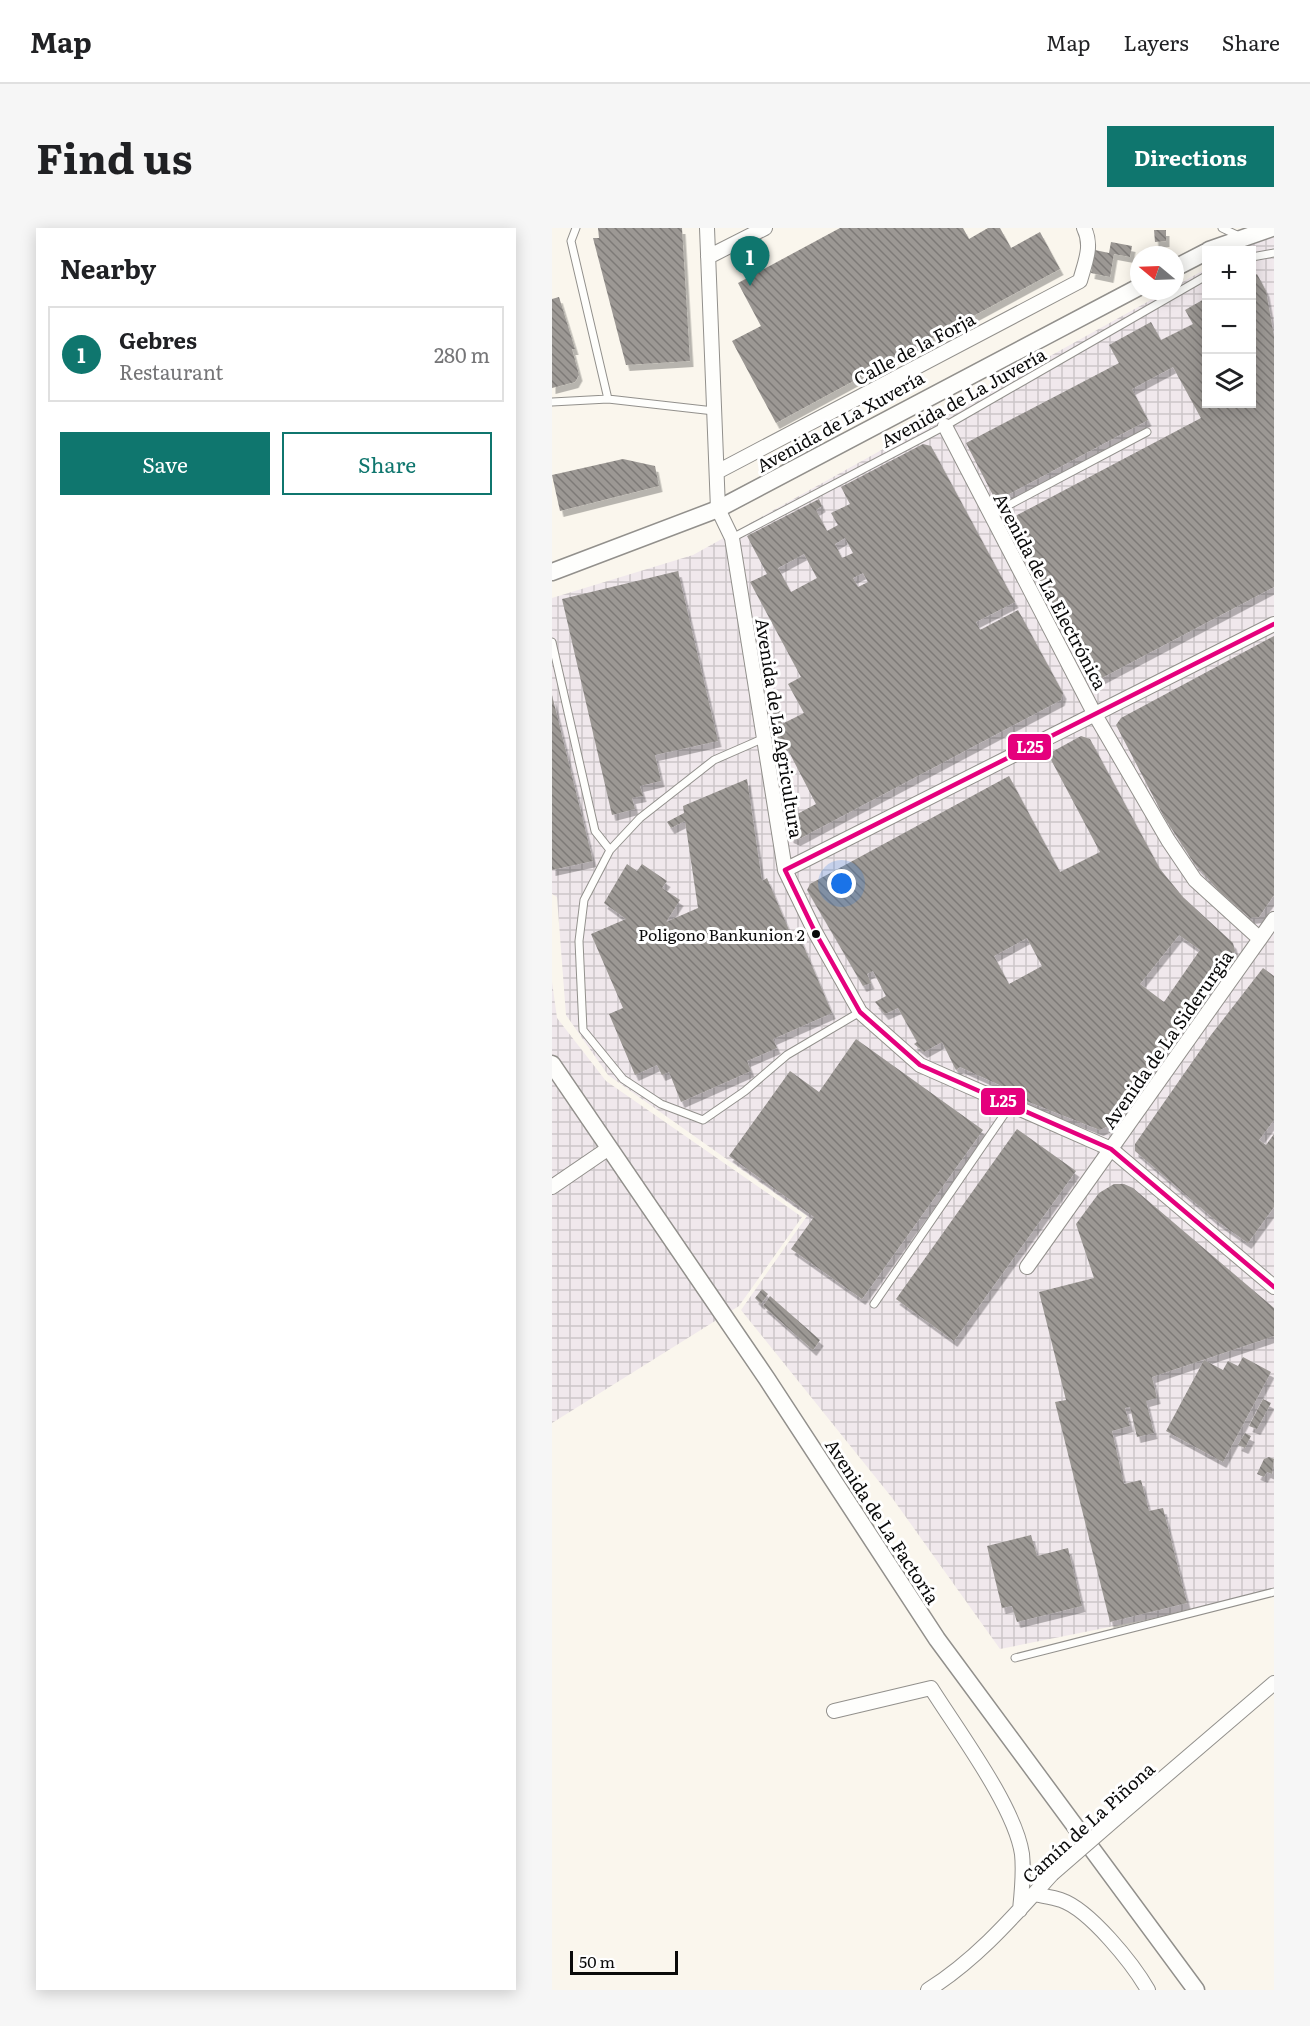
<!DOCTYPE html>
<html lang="en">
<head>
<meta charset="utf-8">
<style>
	:root { --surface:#fff; --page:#f6f6f6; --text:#202124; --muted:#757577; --line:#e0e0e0; --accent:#0f766e }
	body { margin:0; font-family:Literata,serif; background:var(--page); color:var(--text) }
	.controls { position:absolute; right:18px; top:18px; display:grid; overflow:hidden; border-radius:0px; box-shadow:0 3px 15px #0003 }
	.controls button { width:54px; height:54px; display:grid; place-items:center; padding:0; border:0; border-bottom:2px solid var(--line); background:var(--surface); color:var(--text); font:30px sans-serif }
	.compass { position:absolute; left:578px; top:18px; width:54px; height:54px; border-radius:50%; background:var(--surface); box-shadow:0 3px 15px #0003; rotate:289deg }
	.scale { position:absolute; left:18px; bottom:15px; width:108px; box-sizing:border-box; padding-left:6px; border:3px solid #0a0a0a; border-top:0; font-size:16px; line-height:21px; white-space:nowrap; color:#0a0a0a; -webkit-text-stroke:4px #fff; paint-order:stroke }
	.you { position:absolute; left:290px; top:656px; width:21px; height:21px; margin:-15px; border:4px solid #fff; border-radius:50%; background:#1a73e8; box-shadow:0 0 0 9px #1a73e833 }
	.badge { display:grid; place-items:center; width:39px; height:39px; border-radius:50%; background:var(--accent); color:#fff; font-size:20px; font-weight:700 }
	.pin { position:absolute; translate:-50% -50px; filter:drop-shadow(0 2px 3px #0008) }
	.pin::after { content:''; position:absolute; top:32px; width:21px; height:18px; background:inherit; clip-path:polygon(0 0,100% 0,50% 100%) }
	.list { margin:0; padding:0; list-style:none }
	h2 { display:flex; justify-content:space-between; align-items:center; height:78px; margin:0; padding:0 24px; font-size:26px }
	h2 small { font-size:20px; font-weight:400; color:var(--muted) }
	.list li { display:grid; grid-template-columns:39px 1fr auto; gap:18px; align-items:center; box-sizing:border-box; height:96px; margin:0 12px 12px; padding:0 12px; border:2px solid var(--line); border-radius:0px }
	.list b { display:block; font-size:22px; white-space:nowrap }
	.list p { margin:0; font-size:20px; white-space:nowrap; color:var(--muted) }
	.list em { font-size:20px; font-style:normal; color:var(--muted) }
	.actions { display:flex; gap:12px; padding:18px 24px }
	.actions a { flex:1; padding:14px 0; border:2px solid var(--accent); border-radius:0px; text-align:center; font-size:21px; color:var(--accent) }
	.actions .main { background:var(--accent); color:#fff }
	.icon { flex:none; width:33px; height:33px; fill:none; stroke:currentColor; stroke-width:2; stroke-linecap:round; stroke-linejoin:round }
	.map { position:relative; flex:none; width:722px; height:1762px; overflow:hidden; border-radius:0px }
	header { display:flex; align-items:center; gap:36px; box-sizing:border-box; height:84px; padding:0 30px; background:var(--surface); border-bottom:2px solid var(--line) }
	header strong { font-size:28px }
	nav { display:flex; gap:33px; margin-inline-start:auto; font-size:21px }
	.intro { display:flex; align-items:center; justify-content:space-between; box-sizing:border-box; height:144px; padding:0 36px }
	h1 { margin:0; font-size:42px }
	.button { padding:15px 27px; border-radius:0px; background:var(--accent); color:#fff; font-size:21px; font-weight:700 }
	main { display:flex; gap:36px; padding:0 36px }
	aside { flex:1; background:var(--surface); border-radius:0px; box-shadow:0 3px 15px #0003 }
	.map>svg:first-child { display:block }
</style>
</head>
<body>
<header>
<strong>Map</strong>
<nav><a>Map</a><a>Layers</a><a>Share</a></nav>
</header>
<div class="intro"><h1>Find us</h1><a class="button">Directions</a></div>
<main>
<aside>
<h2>Nearby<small></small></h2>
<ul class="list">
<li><span class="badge">1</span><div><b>Gebres</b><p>Restaurant</p></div><em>280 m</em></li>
</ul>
<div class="actions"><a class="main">Save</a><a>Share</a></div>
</aside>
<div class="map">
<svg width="722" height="1762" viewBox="0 0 722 1762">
	<defs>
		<pattern id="industrial-grid" width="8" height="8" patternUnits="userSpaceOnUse" patternTransform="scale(1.5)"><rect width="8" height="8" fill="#f0e8ec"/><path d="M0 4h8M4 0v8" fill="none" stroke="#ccc6c9"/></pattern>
		<pattern id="building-back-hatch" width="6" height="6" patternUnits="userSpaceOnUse" patternTransform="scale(1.5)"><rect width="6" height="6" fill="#9c9894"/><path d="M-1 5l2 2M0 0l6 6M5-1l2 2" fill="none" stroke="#7d7a77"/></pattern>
		<filter id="shadow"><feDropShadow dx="3.5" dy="6" stdDeviation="0" flood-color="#0004"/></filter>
	</defs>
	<rect width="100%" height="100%" fill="#faf6ed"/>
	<!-- industrial -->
	<path fill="url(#industrial-grid)" d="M722,4V1366L448,1421L341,1271L189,1082L255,988L56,847L14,787L5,669L0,666V370L141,327L615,63H623V58L654,41V176H700V22H687Z
		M0,754L5,790L54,853L250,989L187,1078L0,1195Z"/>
	<!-- building -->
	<path fill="url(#building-back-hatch)" fill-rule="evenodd" filter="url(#shadow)" d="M46,0H130L138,133L74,137L41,10H47Z
		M288,0H411L417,11L436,0H448L459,20L488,4L508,41L224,195L180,113L209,98L186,55Z
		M602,2H614V13L603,14Z
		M559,14L580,18L578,29L562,26L558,49L539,45L543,22L557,25Z
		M705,46L714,63L722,108V359L546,452L537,450L454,293L649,190L621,139L580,161L596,192L444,273L414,215L567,135L557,117L599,94L609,112L641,96L633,82L654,70V176H700V49Z
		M7,69L23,121H20L27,147L23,154L0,160V71Z
		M371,216L379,218L463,374L424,394L428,402L466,382L511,465L509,472L245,612L238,609L239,597L236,591L264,576L235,520L225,525L217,479L227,477L230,496L252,485L236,456L249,449L198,354L215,346L195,308L267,271L270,278L264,282L275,303L286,297L279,285L298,276L289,259ZM293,310L301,325L290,330L283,316ZM252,326L265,350L239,364L226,340ZM311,345L316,354L306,359L301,350Z
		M71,231L103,238L107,258L8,283L0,247Z
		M126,343L166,513L103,527L109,553L88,558L91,568L80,570L83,581L60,587L10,371Z
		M722,408V667L707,689L698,690L667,663L642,635L612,589L564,497L569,490Z
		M0,467L41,633L0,642Z
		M529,508L538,511L608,641L631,669L681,715L683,723L558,897L548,902L449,863L452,859L408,839L404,842L390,814L372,824L362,816L365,814L346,780L333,786L323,774L334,768L321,743L315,746L319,755L311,758L255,662L258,656L457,548L508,644L548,624L496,526ZM627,707L648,722L612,774L588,756ZM475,710L490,738L457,756L442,728Z
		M195,551L210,653L215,650L239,707L246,705L280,785L221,811L225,820L195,833L199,843L129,874L117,844L110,847L105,837L83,847L57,786L71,780L39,706L74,691L52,675L75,636L85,643L90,636L115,653L110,660L128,672L114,694L146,680L133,593L119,600L115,594L132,585L131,578Z
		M711,740L722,748V892L707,912L714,917L722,906V979L696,1015L662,991L583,923V916L659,807Z
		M304,811L431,902L310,1071L239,1021L262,989L177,928L238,843L267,864Z
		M465,901L524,943L402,1113L344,1071Z
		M562,956H572L581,960L722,1080V1108L600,1149L605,1170L594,1173L602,1205L585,1209L578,1179L573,1180L578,1198L560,1203L572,1256L589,1252L597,1283L611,1280L635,1375L558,1394L503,1174L514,1172L487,1064L542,1050L524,996L547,965Z
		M210,1061L216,1066L209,1076L203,1070Z
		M218,1068L268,1112L261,1122L211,1078Z
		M691,1129L719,1144L671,1234L614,1203L652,1132L671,1142L676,1133L686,1138Z
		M711,1171L719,1175L705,1201L697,1198Z
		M693,1205L699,1208L693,1220L686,1217Z
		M717,1229L722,1231L720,1246L715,1244L712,1249L705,1246L712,1231Z
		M479,1307L485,1328L516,1320L530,1378L465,1394L460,1378L450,1380L435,1318Z"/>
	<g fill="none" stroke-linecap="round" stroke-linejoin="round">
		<!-- service casing -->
		<g stroke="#92908c" stroke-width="9">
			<path id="service" d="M24,0L19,13L56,171L162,183
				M670,0L687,8
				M700,29L722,25
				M0,174L56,171
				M438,287L595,204
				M180,310L393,198L654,48
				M0,414L43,603L58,622
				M210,511L162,532L88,590L58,622L32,672L27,713L31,802L71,851L109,876L151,892L193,863L235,827L308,784
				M322,1076L458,878
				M463,1430L722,1364"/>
		</g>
		<!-- minor casing -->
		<g stroke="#92908c" stroke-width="16">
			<path id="minor" d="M155,0L166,281L180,310L233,642L263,704L308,784L368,837L559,921L722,1059
				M156,29L213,0
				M393,198L542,485L616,612L643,652L708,711
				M165,244L528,53C533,34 541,18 532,0
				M233,642L722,396
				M0,959L57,920
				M475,1039L722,691
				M282,1483L379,1460C406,1503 463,1579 470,1626C472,1645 470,1663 468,1682
				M568,1587L722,1455
				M482,1666C491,1668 501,1669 509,1672C538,1682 581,1736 596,1762
				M376,1762C425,1731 461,1689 500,1646"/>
		</g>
		<!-- tertiary casing -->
		<g stroke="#92908c" stroke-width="19">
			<path id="tertiary" d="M657,22L720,0
				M623,40L654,24
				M0,344L166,281L587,59
				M0,836L215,1151L385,1411L644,1762"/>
		</g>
		<!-- service -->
		<use href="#service" stroke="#fefefc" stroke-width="7"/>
		<!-- minor -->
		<use href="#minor" stroke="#fefefc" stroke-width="14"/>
		<!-- tertiary -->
		<use href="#tertiary" stroke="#fefefc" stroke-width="16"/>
		<!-- minor-bridge casing -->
		<g stroke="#92908c" stroke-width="16" stroke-linecap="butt">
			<path id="minor-bridge" d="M500,1646L568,1587"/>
		</g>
		<!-- minor-bridge -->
		<use href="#minor-bridge" stroke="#fefefc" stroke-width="14"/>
		<!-- bus-1 casing -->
		<g stroke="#fff" stroke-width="9">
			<path id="bus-1" d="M233,642L263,704L308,784L368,837L559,921L722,1059
				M233,642L722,396"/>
		</g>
		<!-- bus-1 -->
		<use href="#bus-1" stroke="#e5007d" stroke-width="4.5"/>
	</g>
	<!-- markers -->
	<circle fill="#0a0a0a" stroke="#fff" stroke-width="2" cx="264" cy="706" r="5"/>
	<g text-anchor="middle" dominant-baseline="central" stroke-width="6" stroke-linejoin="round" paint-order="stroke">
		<!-- bus labels -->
		<g font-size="16" fill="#0a0a0a" stroke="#fff" text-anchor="end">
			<text x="253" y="706">Poligono Bankunion 2</text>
		</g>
		<!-- street labels -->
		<g font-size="18" fill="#0a0a0a" stroke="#fff">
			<text transform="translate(362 120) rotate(-28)">Calle de la Forja</text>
			<text transform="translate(411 169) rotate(-29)">Avenida de La Juvería</text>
			<text transform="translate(288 193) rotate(-29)">Avenida de La Xuvería</text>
			<text transform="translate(499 363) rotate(62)">Avenida de La Electrónica</text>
			<text transform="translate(228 500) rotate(81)">Avenida de La Agricultura</text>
			<text transform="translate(615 811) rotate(-55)">Avenida de La Siderurgia</text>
			<text transform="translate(331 1293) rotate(57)">Avenida de La Factoría</text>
			<text transform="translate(536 1594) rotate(-42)">Camín de La Piñona</text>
		</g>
	</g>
	<g stroke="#fff" stroke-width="2">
		<rect x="455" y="505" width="45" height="28" rx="6" fill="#e5007d"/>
		<rect x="428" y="859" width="46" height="29" rx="6" fill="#e5007d"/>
	</g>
	<g font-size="16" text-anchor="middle" font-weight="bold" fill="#fff">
		<text x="478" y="525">L25</text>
		<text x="451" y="879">L25</text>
	</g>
</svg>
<div class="controls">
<button>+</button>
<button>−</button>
<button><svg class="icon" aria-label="layers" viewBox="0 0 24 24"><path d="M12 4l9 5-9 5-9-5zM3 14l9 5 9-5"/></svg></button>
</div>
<svg class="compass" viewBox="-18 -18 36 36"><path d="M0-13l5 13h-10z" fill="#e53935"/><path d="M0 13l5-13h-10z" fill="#757577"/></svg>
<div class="scale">50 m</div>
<div class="you"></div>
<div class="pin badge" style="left:198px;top:58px">1</div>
</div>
</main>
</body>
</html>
